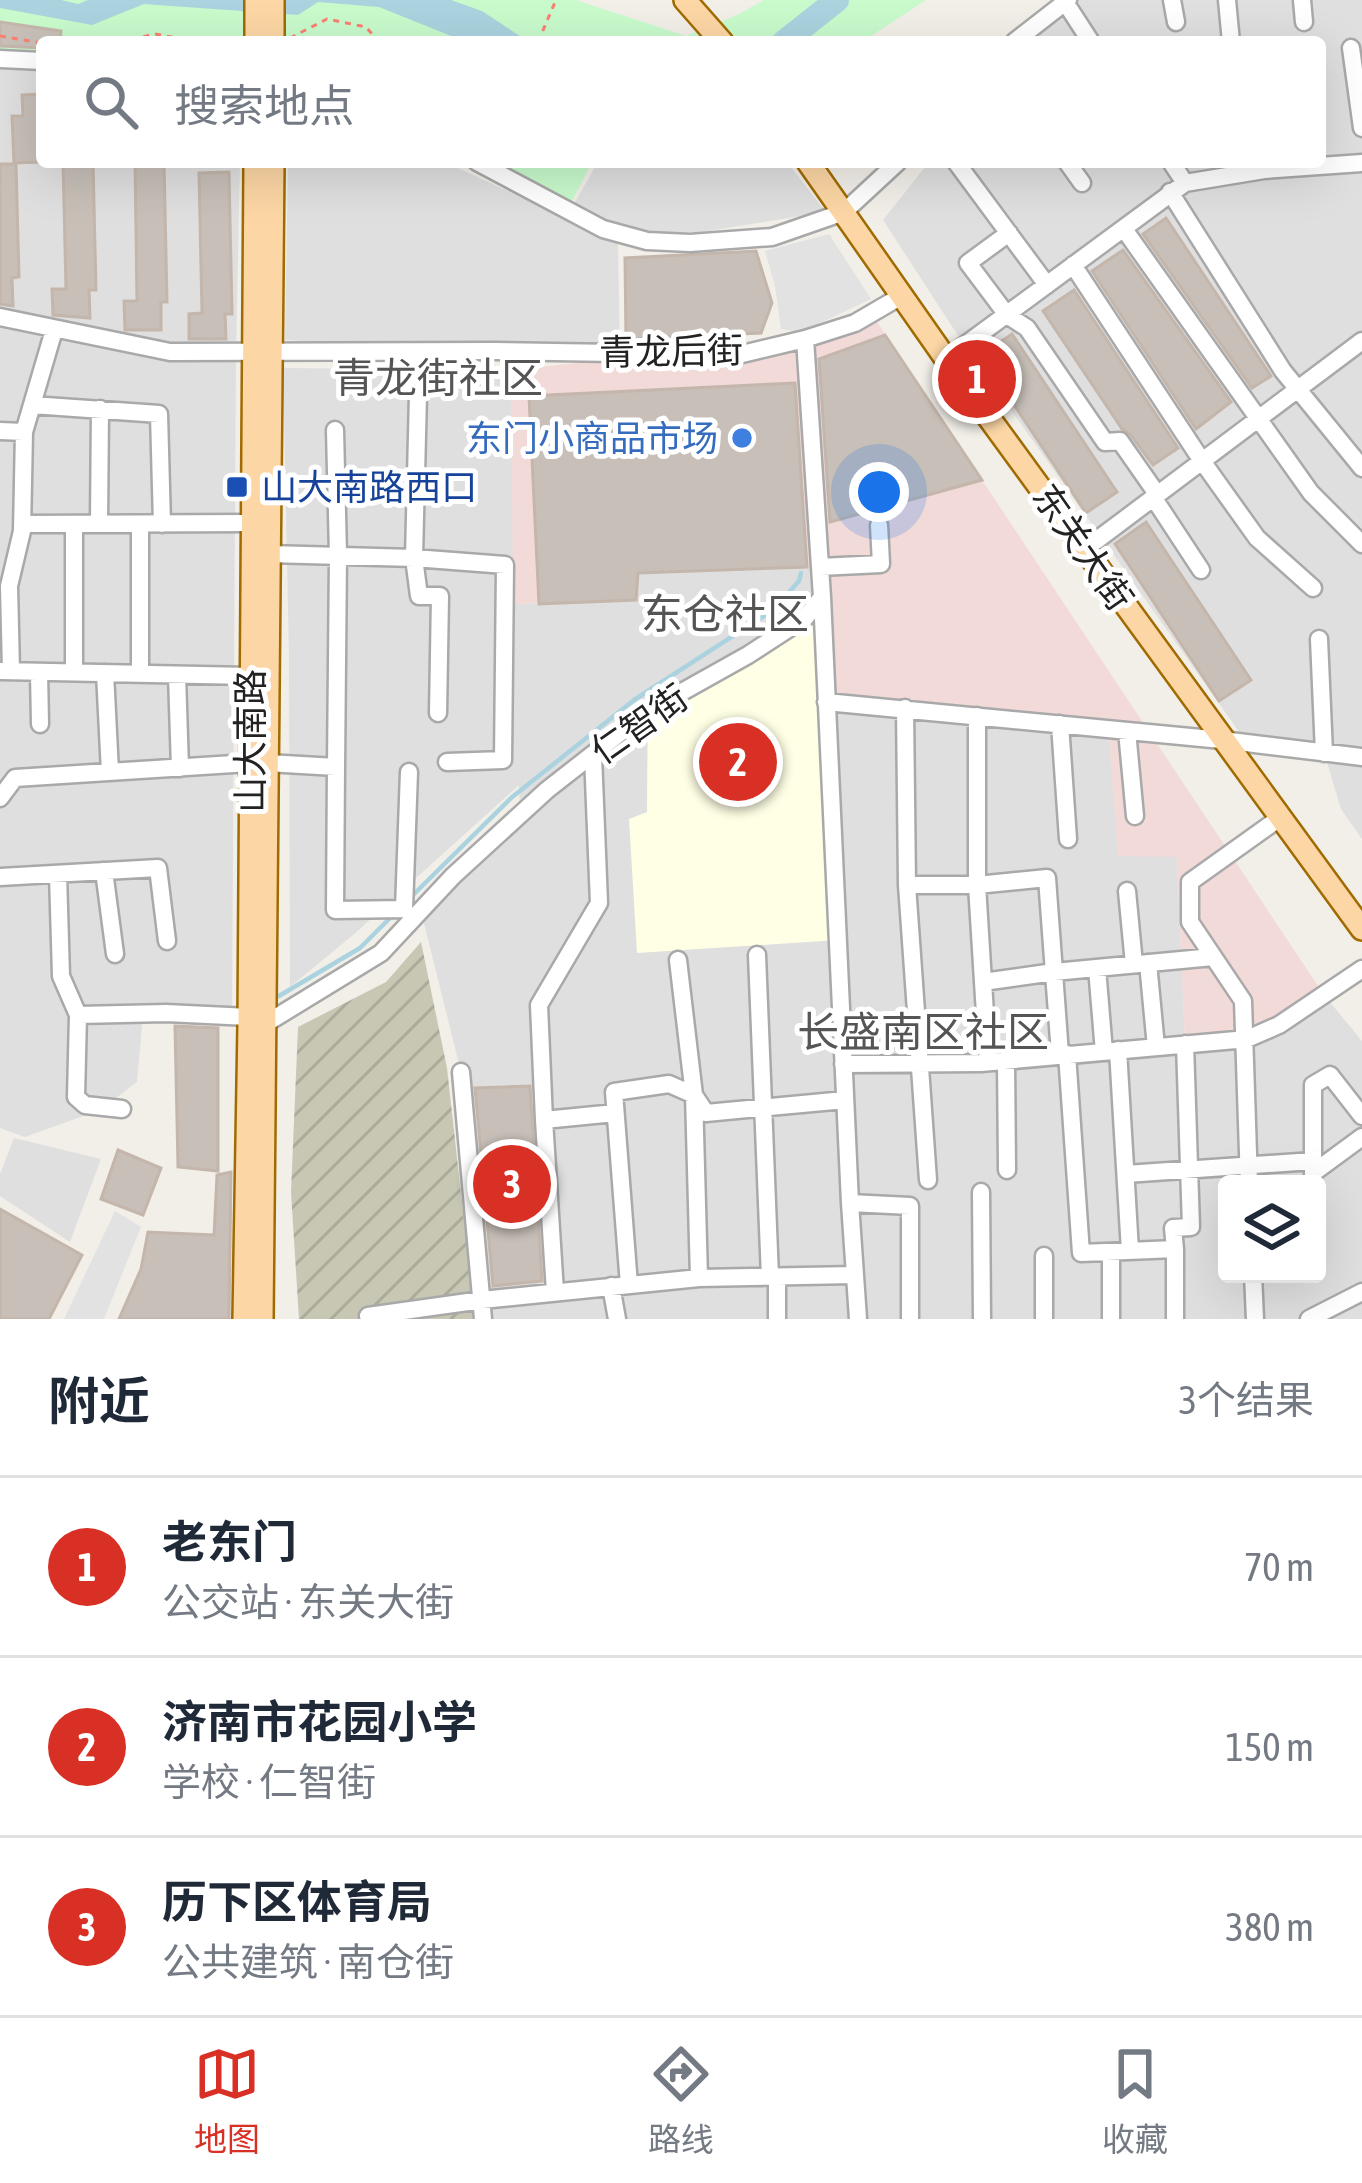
<!DOCTYPE html>
<html lang="zh">
<head>
<meta charset="utf-8">
<style>
	:root { --surface:#fff; --page:#f2f2f3; --text:#1f2937; --muted:#747a83; --line:#e0e1e3; --accent:#d93025 }
	body { margin:0; font-family:"Asap Condensed","Noto Sans SC",sans-serif; background:var(--page); color:var(--text) }
	.controls { position:absolute; right:36px; bottom:36px; display:grid; overflow:hidden; border-radius:12px; box-shadow:0 12px 48px #0002 }
	.controls button { width:108px; height:108px; display:grid; place-items:center; padding:0; border:0; border-bottom:3px solid var(--line); background:var(--surface); color:var(--text); font:60px sans-serif }
	.you { position:absolute; left:879px; top:492px; width:42px; height:42px; margin:-30px; border:9px solid #fff; border-radius:50%; background:#1a73e8; box-shadow:0 0 0 18px #1a73e833 }
	.badge { display:grid; place-items:center; width:78px; height:78px; border-radius:50%; background:var(--accent); color:#fff; font-size:39px; font-weight:700 }
	.pin { position:absolute; translate:-50% -50%; border:6px solid #fff; box-shadow:0 3px 12px #0006 }
	.list { margin:0; padding:0; list-style:none }
	h2 { display:flex; justify-content:space-between; align-items:center; height:156px; margin:0; padding:0 48px; font-size:51px }
	h2 small { font-size:39px; font-weight:400; color:var(--muted) }
	.list li { display:grid; grid-template-columns:78px 1fr auto; gap:36px; align-items:center; box-sizing:border-box; height:180px; padding:0 48px; border-top:3px solid var(--line) }
	.list b { display:block; font-size:45px; white-space:nowrap }
	.list p { margin:0; font-size:39px; white-space:nowrap; color:var(--muted) }
	.list em { font-size:39px; font-style:normal; color:var(--muted) }
	.icon { flex:none; width:66px; height:66px; fill:none; stroke:currentColor; stroke-width:2; stroke-linecap:round; stroke-linejoin:round }
	.map { position:relative; flex:none; width:1362px; height:1319px; overflow:hidden }
	.search { position:absolute; background:var(--surface); box-shadow:0 12px 48px #0002; left:36px; right:36px; top:36px; height:132px; display:flex; align-items:center; gap:30px; box-sizing:border-box; padding:0 42px; border-radius:12px; color:var(--muted); font-size:45px }
	.sheet { height:696px; background:var(--surface) }
	nav { display:flex; justify-content:space-around; align-items:center; box-sizing:border-box; height:168px; border-top:3px solid var(--line); background:var(--surface); font-size:33px; color:var(--muted) }
	nav a { display:grid; justify-items:center; gap:6px }
	nav .on { color:var(--accent) }
	.map>svg:first-child { display:block }
</style>
</head>
<body>
<div class="map">
<svg width="1362" height="1319" viewBox="0 0 1362 1319">
	<defs>
		<pattern id="construction-furrows" width="10" height="10" patternUnits="userSpaceOnUse" patternTransform="scale(3)"><rect width="10" height="10" fill="#c7c7b4"/><path d="M-1 1l2-2M0 10L10 0M9 11l2-2" fill="none" stroke="#abab9a"/></pattern>
	</defs>
	<rect width="100%" height="100%" fill="#f2efe9"/>
	<!-- residential -->
	<path fill="#e0dfdf" fill-rule="evenodd" d="M1068,0H1362V839L1341,809L1324,753L1247,743L955,331L883,220L929,162H1320V42H1025Z
		M0,65L42,67V162H240L236,352L232,1009L143,1015L137,1082L100,1110L25,1137L0,1128Z
		M288,162H445L566,218L598,162H787L826,212L702,232L621,233L618,243L620,360L285,340Z
		M283,368L511,370L516,604L636,600L638,573L820,567L822,597L648,725L647,813L637,952L826,702L1108,729L1177,857L1185,1042L1324,995L1362,1041V1319H482L461,1072L421,911L520,815L519,785L353,935L290,987L289,654ZM1227,1184H1317V1274H1227Z
		M14,1138L101,1159L70,1242L0,1196V1174Z"/>
	<!-- commercial -->
	<path fill="#f2dad9" d="M871,313L1324,995L1279,1025L1185,1044L1177,857L1118,856L1108,729L826,702L820,567L639,573L636,600L513,604L511,370L805,339Z"/>
	<!-- education -->
	<path fill="#ffffe5" d="M822,597L838,940L637,953L629,819L647,812L648,711Z"/>
	<!-- construction -->
	<path fill="url(#construction-furrows)" d="M421,942L447,1068L475,1319H299L291,1192L298,1027L386,982Z"/>
	<!-- park -->
	<path fill="#c8facc" d="M0,0H576L686,36L737,15L764,0H926L862,42H42V62L0,60Z
		M488,162H592L572,201Z"/>
	<!-- parking -->
	<path fill="#e2e2e2" d="M829,234L871,299L801,332L781,329L775,286L765,251Z
		M115,1211L141,1227L104,1319H64Z"/>
	<!-- water -->
	<path fill="#aad3df" d="M0,0H61L78,4L88,0H451L482,11L529,42H466L379,7L318,2L298,15L144,4L92,25L0,8Z"/>
	<g fill="none" stroke-linecap="round" stroke-linejoin="round">
		<!-- stream -->
		<path stroke="#aad3df" stroke-width="4.5" d="M412,896L511,798L634,700L773,610L799,581L801,573
			M279,996L360,948L391,917"/>
		<!-- river -->
		<path stroke="#aad3df" stroke-width="24" d="M784,42L837,0"/>
	</g>
	<!-- building -->
	<path fill="#c7bfb8" stroke="#c4b6ab" stroke-width="3" d="M0,22L61,31L60,42H42V48L0,46Z
		M42,94V162L14,163L12,116H23L22,95Z
		M63,162H93L96,290H89L90,318L53,315L52,289H66Z
		M135,162H164L167,302H161V330H125L124,301H137Z
		M0,164H16L19,277L12,278L13,306L0,304Z
		M229,172L232,314H225L226,339H189V314L202,313L199,173Z
		M1166,218L1271,376L1252,388L1143,234Z
		M1123,250L1231,402L1196,429L1092,271Z
		M756,251L772,303L761,333L626,339L625,258Z
		M1074,290L1178,448L1153,465L1130,434L1122,429L1043,311Z
		M1012,334L1117,492L1086,513L981,355Z
		M885,335L982,480L830,522L819,359Z
		M795,383L807,567L638,573L636,600L539,604L529,396Z
		M1146,522L1251,680L1219,701L1115,544Z
		M175,1026L218,1028V1171L178,1167Z
		M530,1086L542,1281L493,1286L475,1088Z
		M118,1150L161,1168L143,1215L101,1199Z
		M231,1172L229,1319H119L141,1269L148,1232L214,1235L217,1175Z
		M0,1209L82,1255L49,1319H0Z"/>
	<g fill="none" stroke-linecap="round" stroke-linejoin="round">
		<!-- minor casing -->
		<g stroke="#a9a9a9" stroke-width="21">
			<path id="minor" d="M1172,0L1176,22
				M1227,0L1231,42
				M1302,0L1304,22
				M1065,2L1091,42
				M1014,42L1068,0
				M1351,48L1362,128
				M0,59L42,61
				M477,162L603,229L647,241L690,243L772,237L844,212L898,162
				M956,162L1047,285
				M1067,162L1082,183
				M1171,162L1185,183
				M1170,192L1283,371L1362,468
				M1124,229L1311,493L1362,544
				M1009,233L968,263L1007,315L1027,328L1105,442L1120,441L1157,494
				M1073,265L1202,461L1257,538L1313,588
				M0,317L170,352L495,351L738,355L805,339L855,323L903,295
				M946,359L1185,183L1264,170L1362,163
				M32,405L159,414L162,524
				M0,431L24,432
				M1153,497L1201,570
				M23,524L251,523
				M99,524L100,409
				M1085,549L1362,341
				M269,554L414,558L419,353
				M820,567L881,564L879,525
				M822,597L850,1203L858,1319
				M1319,639L1324,753
				M1,671L250,676
				M11,671L9,586L22,531L24,432L54,330
				M39,672L40,724
				M74,672V524
				M105,673L110,772
				M140,674V524
				M177,675L180,768
				M826,702L1222,740L1362,757
				M905,708L907,885L928,1180
				M438,713L440,596H419L414,558L505,565L503,760L447,762
				M977,716V885L988,1062
				M1060,724L1068,839
				M1127,731L1135,816
				M267,763L336,767L338,555L335,430
				M336,767L335,910L404,909L409,772
				M0,798L15,778L249,763
				M104,871L115,954
				M58,874L61,976L78,1015
				M0,877L158,868L167,941
				M907,885H977L1047,878L1060,1054
				M1127,891L1134,964
				M757,955L770,1277
				M678,960L694,1095L699,1278
				M1148,963L1156,1047
				M1097,968L1104,1052
				M983,982L1054,972L1213,957
				M265,1024L381,953L453,876L547,790L648,711L748,655L805,618L822,597L805,339
				M1118,1050L1130,1251
				M1067,1054L1081,1253L1175,1249V1319
				M1006,1060L1007,1170
				M843,1064L981,1063L1247,1039L1279,1025L1362,969
				M461,1072L483,1319
				M122,1109L85,1105L76,1097L78,1015L166,1013L249,1017
				M544,1120L539,1005L599,903L593,755
				M1313,1173L1362,1137
				M1126,1174L1313,1161
				M1249,1184L1243,1001L1190,922V882L1281,817
				M1313,1184V1085L1330,1075L1362,1116
				M981,1192L982,1319
				M850,1203L910,1206V1319
				M1175,1249L1173,1228L1191,1227L1185,1044
				M1111,1252V1319
				M1253,1274L1255,1319
				M777,1277V1319
				M629,1285L614,1092L669,1084L694,1095L706,1113L845,1100
				M611,1286L617,1319
				M555,1292L544,1120L615,1113
				M368,1316L482,1300L699,1278L855,1275
				M1044,1319V1256
				M1309,1319L1362,1292"/>
		</g>
		<!-- major casing -->
		<g stroke="#a06b00" stroke-width="26">
			<path id="major" d="M685,0L722,42
				M808,162L946,359L1362,929
				M244,1319L249,1024L255,162
				M262,1319L273,162"/>
		</g>
		<!-- path -->
		<path stroke="#fa8072" stroke-width="3" stroke-dasharray="6 6" stroke-linecap="butt" d="M0,36L42,43
			M290,38L327,19L366,27L379,42
			M79,42H88
			M120,42L155,34L200,42
			M538,42L556,0"/>
		<!-- minor -->
		<use href="#minor" stroke="#fff" stroke-width="16"/>
		<!-- major -->
		<use href="#major" stroke="#fcd6a4" stroke-width="21"/>
		<!-- major-bridge casing -->
		<g stroke="#a06b00" stroke-width="26" stroke-linecap="butt">
			<path id="major-bridge" d="M273,0V42
				M256,42V0"/>
		</g>
		<!-- major-bridge -->
		<use href="#major-bridge" stroke="#fcd6a4" stroke-width="21"/>
	</g>
	<!-- markers -->
	<circle fill="#3f7fe0" stroke="#fff" stroke-width="4.5" cx="742" cy="438" r="12"/>
	<rect fill="#1a4fb4" stroke="#fff" stroke-width="4.5" x="225" y="475" width="24" height="24" rx="6"/>
	<g text-anchor="middle" dominant-baseline="central" stroke-width="10" stroke-linejoin="round" paint-order="stroke">
		<!-- street labels -->
		<g font-size="36" fill="#222" stroke="#fff">
			<text transform="translate(671 351) rotate(-1)">青龙后街</text>
			<text transform="translate(1083 547) rotate(55)">东关大街</text>
			<text transform="translate(639 724) rotate(-35)">仁智街</text>
			<text transform="translate(250 741) rotate(-90)">山大南路</text>
		</g>
		<!-- shop labels -->
		<g font-size="36" fill="#366cbe" stroke="#fff" text-anchor="end">
			<text x="718" y="438">东门小商品市场</text>
		</g>
		<!-- transit labels -->
		<g font-size="36" fill="#164399" stroke="#fff" text-anchor="start">
			<text x="261" y="487">山大南路西口</text>
		</g>
		<!-- quarter labels -->
		<g font-size="42" fill="#555" stroke="#fff">
			<text x="438" y="378">青龙街社区</text>
			<text x="725" y="614">东仓社区</text>
			<text x="923" y="1032">长盛南区社区</text>
		</g>
	</g>
</svg>
<div class="controls">
<button><svg class="icon" aria-label="layers" viewBox="0 0 24 24"><path d="M12 4l9 5-9 5-9-5zM3 14l9 5 9-5"/></svg></button>
</div>
<div class="you"></div>
<div class="pin badge" style="left:977px;top:379px">1</div>
<div class="pin badge" style="left:738px;top:762px">2</div>
<div class="pin badge" style="left:512px;top:1184px">3</div>
<div class="search"><svg class="icon" aria-label="search" viewBox="0 0 24 24"><circle cx="10" cy="10" r="6"/><path d="M15 15l6 6"/></svg>搜索地点</div>
</div>
<section class="sheet">
<h2>附近<small>3个结果</small></h2>
<ul class="list">
<li><span class="badge">1</span><div><b>老东门</b><p>公交站 · 东关大街</p></div><em>70 m</em></li>
<li><span class="badge">2</span><div><b>济南市花园小学</b><p>学校 · 仁智街</p></div><em>150 m</em></li>
<li><span class="badge">3</span><div><b>历下区体育局</b><p>公共建筑 · 南仓街</p></div><em>380 m</em></li>
</ul>
</section>
<nav>
<a class="on"><svg class="icon" aria-label="map" viewBox="0 0 24 24"><path d="M3 6l6-2 6 2 6-2v14l-6 2-6-2-6 2zM9 4v14M15 6v14"/></svg>地图</a>
<a><svg class="icon" aria-label="directions" viewBox="0 0 24 24"><path d="M12 3l9 9-9 9-9-9zM9 14v-3h6M13 9l2 2-2 2"/></svg>路线</a>
<a><svg class="icon" aria-label="saved" viewBox="0 0 24 24"><path d="M7 4h10v16l-5-4-5 4z"/></svg>收藏</a>
</nav>
</body>
</html>
